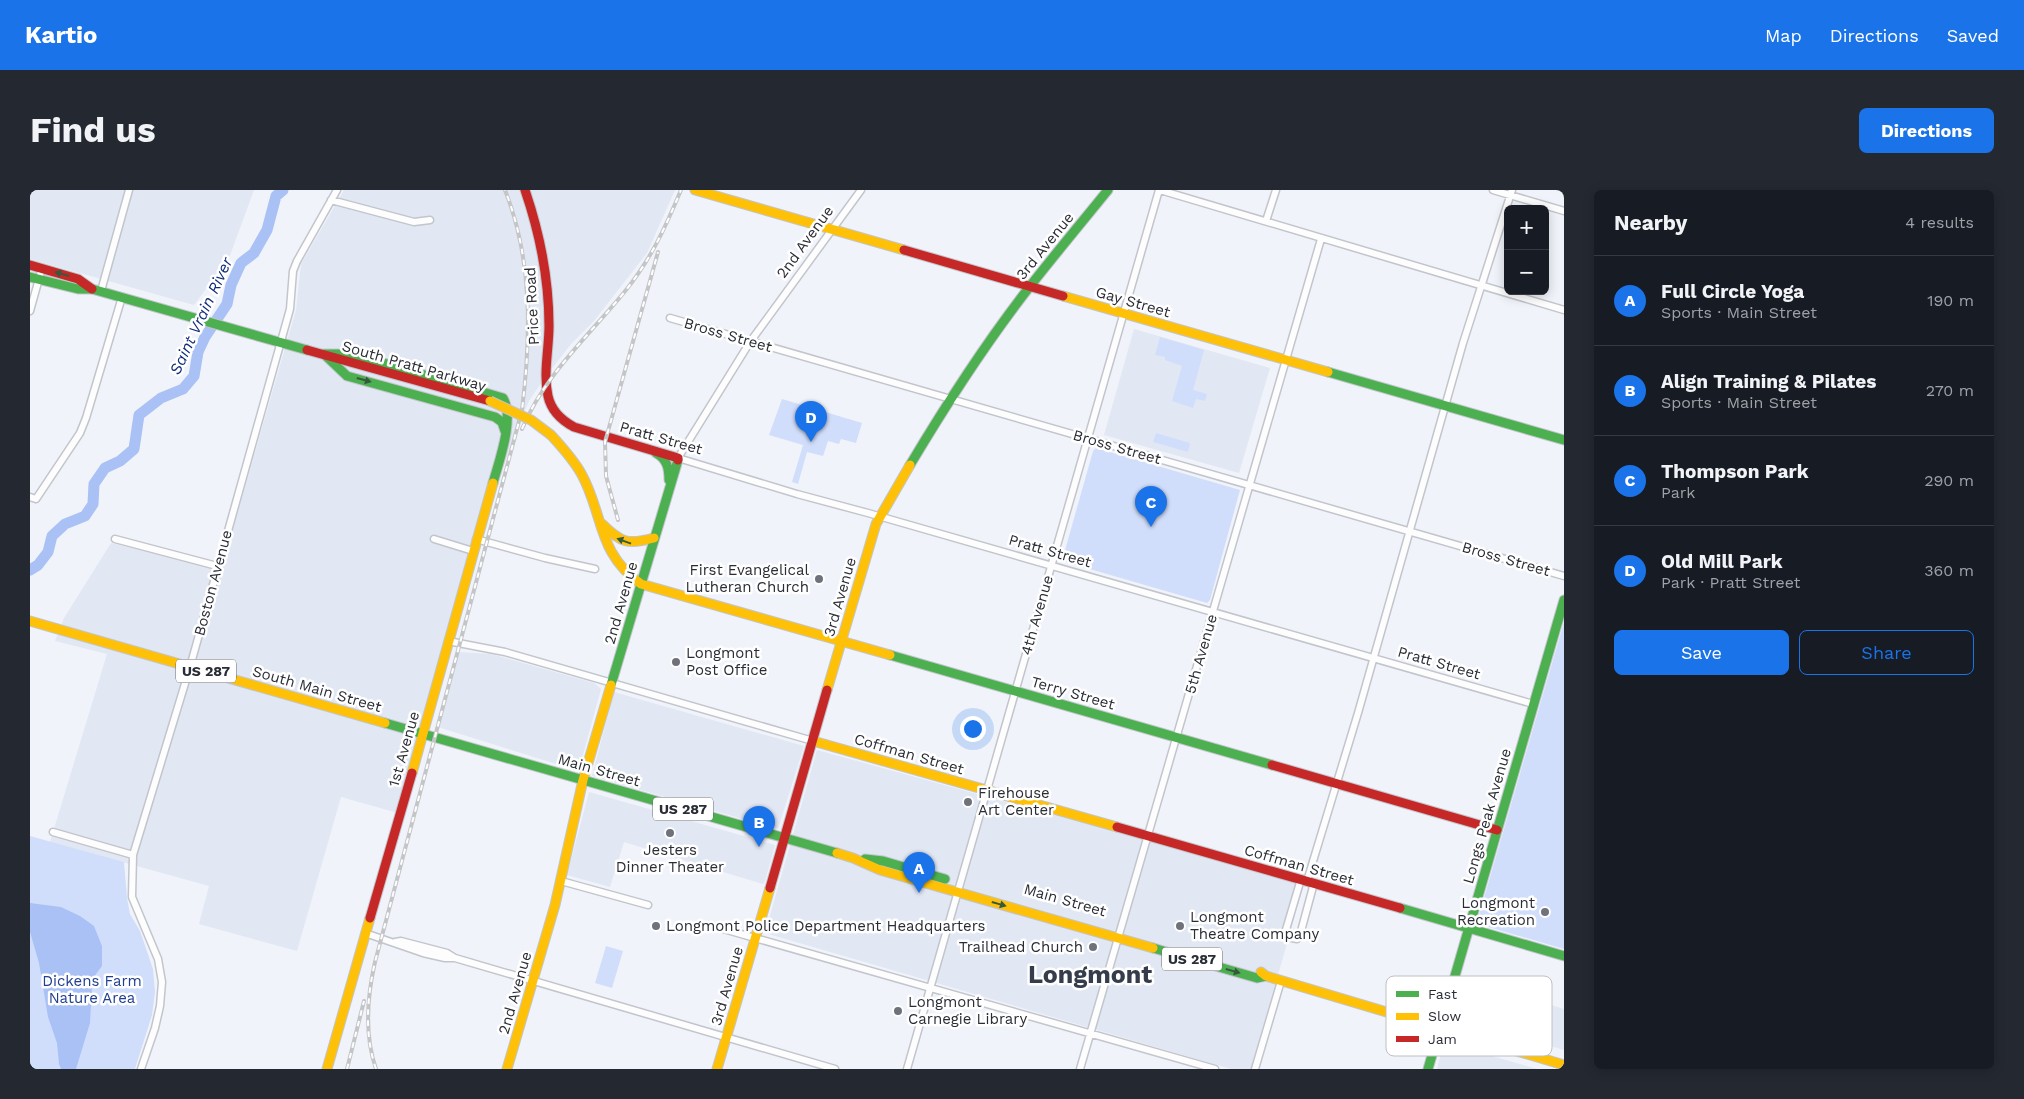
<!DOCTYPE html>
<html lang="en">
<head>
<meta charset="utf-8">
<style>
	:root { --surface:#171b24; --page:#242831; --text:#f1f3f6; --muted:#9ea1a6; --line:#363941; --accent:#1a73e8 }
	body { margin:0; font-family:"Work Sans",sans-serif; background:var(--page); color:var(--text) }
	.controls { position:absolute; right:15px; top:15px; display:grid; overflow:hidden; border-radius:8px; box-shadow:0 2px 12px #0003 }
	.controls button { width:45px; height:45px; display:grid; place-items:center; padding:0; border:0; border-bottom:1px solid var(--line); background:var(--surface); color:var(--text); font:25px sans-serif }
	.you { position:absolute; left:942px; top:538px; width:18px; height:18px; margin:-12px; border:4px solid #fff; border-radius:50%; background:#1a73e8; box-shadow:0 0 0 8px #1a73e833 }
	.badge { display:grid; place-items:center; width:32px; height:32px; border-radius:50%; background:var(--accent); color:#fff; font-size:16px; font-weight:700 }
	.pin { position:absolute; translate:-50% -41px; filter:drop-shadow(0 1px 2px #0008) }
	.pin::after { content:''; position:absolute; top:26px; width:18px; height:15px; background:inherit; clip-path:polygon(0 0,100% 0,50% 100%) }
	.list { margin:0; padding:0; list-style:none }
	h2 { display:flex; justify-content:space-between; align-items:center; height:65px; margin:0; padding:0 20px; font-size:21px }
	h2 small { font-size:16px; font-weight:400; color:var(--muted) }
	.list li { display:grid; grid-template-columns:32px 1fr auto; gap:15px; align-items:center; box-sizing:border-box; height:90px; padding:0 20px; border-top:1px solid var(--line) }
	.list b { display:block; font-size:19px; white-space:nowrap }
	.list p { margin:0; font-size:16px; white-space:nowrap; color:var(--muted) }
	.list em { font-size:16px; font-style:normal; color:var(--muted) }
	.actions { display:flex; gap:10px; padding:15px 20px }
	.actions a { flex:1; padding:11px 0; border:1px solid var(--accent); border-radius:8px; text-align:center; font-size:18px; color:var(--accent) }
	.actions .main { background:var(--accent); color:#fff }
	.map { position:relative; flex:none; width:1534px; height:879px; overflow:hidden; border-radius:8px }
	header { display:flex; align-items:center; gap:30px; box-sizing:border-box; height:70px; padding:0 25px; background:var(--accent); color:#fff }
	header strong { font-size:24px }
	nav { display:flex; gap:28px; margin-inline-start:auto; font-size:18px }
	.intro { display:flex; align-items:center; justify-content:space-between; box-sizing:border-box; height:120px; padding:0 30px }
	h1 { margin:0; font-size:35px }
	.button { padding:12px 22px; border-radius:8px; background:var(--accent); color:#fff; font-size:18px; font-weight:700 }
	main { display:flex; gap:30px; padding:0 30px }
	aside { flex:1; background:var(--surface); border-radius:8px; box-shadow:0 2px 12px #0003 }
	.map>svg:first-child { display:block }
</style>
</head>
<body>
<header>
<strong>Kartio</strong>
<nav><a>Map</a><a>Directions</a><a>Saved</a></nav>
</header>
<div class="intro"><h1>Find us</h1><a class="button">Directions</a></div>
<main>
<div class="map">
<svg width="1534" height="879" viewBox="0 0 1534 879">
	<rect width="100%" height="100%" fill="#f0f3fa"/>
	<!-- built -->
	<path fill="#e1e7f3" d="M0,0H224L199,68L164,115L0,69Z
		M314,0H645L617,63L564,131L541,154L513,190L499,211L488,236L463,306L375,625L311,607L267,761L169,734L179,696L20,652L77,464L25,451L34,428L81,353L191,380L266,120L271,74Z
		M1104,139L1240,178L1209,283L1074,245Z
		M429,462L461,464L564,493L571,499L551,572L539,578L408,537Z
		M584,502L774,556L748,639L562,586Z
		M787,560L1274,694L1221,879H1201L735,743Z
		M559,602L745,655L735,691L733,694L594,652L580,697L537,685Z
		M1505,810L1534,819V860L1494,848Z
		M1414,852L1507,879H1407Z"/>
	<!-- green -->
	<path fill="#d1defb" d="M1130,147L1174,160L1163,200L1177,204L1175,211L1166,209L1163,218L1142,211L1152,176L1135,170V167L1125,165Z
		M752,209L832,233L826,253L811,249L809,254L798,251L793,266L777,262L768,294L762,292L773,255L739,245Z
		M1126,243L1160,253L1158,262L1123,252Z
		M1066,258L1210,300L1180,410L1177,413L1032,371L1063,261Z
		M1534,432V759L1448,734L1447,732Z
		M0,646L94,672L97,708L100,724L110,741L123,779L125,802L122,825L105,879H0Z
		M576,756L593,761L582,798L565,793Z"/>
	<!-- water -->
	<path fill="#a9c1f4" d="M0,713L31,717L50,726L64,736L72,756V776L66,784L62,796L60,833L46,879H31L29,874L27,853L18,827L9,773L0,742Z"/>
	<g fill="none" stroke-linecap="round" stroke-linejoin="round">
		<!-- river -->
		<path stroke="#a9c1f4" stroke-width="11" d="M0,380L8,375L18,362L22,346L35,334L55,326L63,314L64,294L75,278L90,271L104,259L109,225L131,208L153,199L164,186L168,162L175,147L197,114L201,95L211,73L224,63L237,40L246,6L253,0"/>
		<!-- street casing -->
		<g stroke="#c2c5cb" stroke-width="9">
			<path id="street" d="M831,0L720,152L648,268L767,304L838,323L1503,514
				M1130,0L1534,120
				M1463,0L1534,21
				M301,10L384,32L400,30
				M1236,31L1246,0
				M71,101L99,0
				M0,121L12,78
				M640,128L1534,386
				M0,307L6,309L50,243L56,228L92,107
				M85,349L187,376
				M404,349L443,361
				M446,349L515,368L565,379
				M418,451L475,462L783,551
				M23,642L103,665
				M1271,689L1255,743L1257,747L1267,749L1270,745L1284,693
				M531,691L618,715
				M1277,691L1328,523L1433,153L1482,0
				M683,736L1185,879
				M335,743L393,763L415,768H423
				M365,752L371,751L417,763L425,768L805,879
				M111,879L125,838L130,816L132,792L128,769L102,707L103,665L160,477L260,119L263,81L267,71L307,0
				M877,879L1129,0
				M1050,879L1291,49
				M1225,879L1251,791"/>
		</g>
		<!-- fast casing -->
		<g stroke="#c2c5cb" stroke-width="11">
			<path id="fast" d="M0,87L48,99H62L277,160
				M294,164H323L473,208C485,228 469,271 463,293
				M296,166L317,186L465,227L472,232L475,241
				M1298,182L1534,250
				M626,263C637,269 639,278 639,290
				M880,275C917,213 957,151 1001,95C1026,63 1052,32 1078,0
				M860,465L1242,575
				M581,495L648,270
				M355,533L807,663
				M835,669L853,671L915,689
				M1370,718L1534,766
				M1123,758L1227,788L1236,786
				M1398,879L1534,410"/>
		</g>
		<!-- slow casing -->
		<g stroke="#c2c5cb" stroke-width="11">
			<path id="slow" d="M665,0L874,60
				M1033,106L1298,182
				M521,245C532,257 544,270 552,285C574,326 567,363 611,394L860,465
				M572,334C591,353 598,355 624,348
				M0,431L355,533
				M797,500L846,334L880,275
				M783,551L1087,637
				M382,583L463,293
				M807,663L823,668L850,680L1123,758
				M1231,782L1236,786L1534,875
				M297,879L340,728
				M477,879L525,715L553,590L581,495
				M687,879L740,698"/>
		</g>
		<!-- jam casing -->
		<g stroke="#c2c5cb" stroke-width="11">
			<path id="jam" d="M495,0C510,44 519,90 519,136C519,159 513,183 518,206C521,220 531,230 544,237L648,268V270
				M874,60L1033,106
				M0,75L48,89L62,99
				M277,160L460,211
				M1242,575L1467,640
				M1087,637L1370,718
				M740,698L797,500
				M340,728L382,583"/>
		</g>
		<!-- street -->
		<use href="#street" stroke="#fdfdfe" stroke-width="6"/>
		<!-- fast -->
		<use href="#fast" stroke="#4caf50" stroke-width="9"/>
		<!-- slow -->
		<use href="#slow" stroke="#ffc107" stroke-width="9"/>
		<!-- jam -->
		<use href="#jam" stroke="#c62828" stroke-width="9"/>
		<!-- rail casing -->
		<g stroke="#c4c5c7" stroke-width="4">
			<path id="rail" d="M492,239C515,184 559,146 596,100C621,69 636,36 651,0
				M588,330L576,286L575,252L628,62
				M317,879L334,811
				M346,879C334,844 337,807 345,772L492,220C501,146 503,71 475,0"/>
		</g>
		<!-- rail -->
		<use href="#rail" stroke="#fff" stroke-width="2" stroke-dasharray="5.5" stroke-linecap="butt"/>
		<!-- slow-bridge casing -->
		<g stroke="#c2c5cb" stroke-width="11" stroke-linecap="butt">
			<path id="slow-bridge" d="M460,211L501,230L521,245"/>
		</g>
		<!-- slow-bridge -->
		<use href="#slow-bridge" stroke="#ffc107" stroke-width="9"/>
	</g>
	<!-- one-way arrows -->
	<defs><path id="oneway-solid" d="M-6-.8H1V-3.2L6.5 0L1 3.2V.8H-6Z" transform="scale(1.25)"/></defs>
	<g fill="#365a3e">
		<use href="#oneway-solid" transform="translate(32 84) rotate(-164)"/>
		<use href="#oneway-solid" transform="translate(334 190) rotate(15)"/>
		<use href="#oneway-solid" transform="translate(594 351) rotate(-160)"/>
		<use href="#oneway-solid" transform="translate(969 714) rotate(16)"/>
		<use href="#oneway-solid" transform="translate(1203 781) rotate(16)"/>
	</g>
	<!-- markers -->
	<g fill="#6f727a" stroke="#fff" stroke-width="2">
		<circle cx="789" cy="389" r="5"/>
		<circle cx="646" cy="472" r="5"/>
		<circle cx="938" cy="612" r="5"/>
		<circle cx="640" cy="643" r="5"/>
		<circle cx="1515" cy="722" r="5"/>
		<circle cx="626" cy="736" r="5"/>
		<circle cx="1150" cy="736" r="5"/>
		<circle cx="1063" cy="757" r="5"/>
		<circle cx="868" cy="821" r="5"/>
	</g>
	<g text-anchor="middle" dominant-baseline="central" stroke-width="5" stroke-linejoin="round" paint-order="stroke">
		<!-- shield labels -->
		<g fill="#fff" stroke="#6a6c72" stroke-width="1">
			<rect x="146" y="469.5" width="60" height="23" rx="4"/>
			<rect x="623" y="607.5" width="60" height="23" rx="4"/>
			<rect x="1132" y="757.5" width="60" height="23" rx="4"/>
		</g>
		<g font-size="14" font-weight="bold" fill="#2a2d35">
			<text x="176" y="481">US 287</text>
			<text x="653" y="619">US 287</text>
			<text x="1162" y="769">US 287</text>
		</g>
		<!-- street labels -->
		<g font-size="15" fill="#2a2d35" stroke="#fff">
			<text transform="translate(775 52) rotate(-54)">2nd Avenue</text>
			<text transform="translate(1015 56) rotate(-51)">3rd Avenue</text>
			<text transform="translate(1103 112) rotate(16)">Gay Street</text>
			<text transform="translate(502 116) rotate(-93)">Price Road</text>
			<text transform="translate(698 145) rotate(16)">Bross Street</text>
			<text transform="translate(384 176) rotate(16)">South Pratt Parkway</text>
			<text transform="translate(631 248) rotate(16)">Pratt Street</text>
			<text transform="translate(1087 257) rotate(16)">Bross Street</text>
			<text transform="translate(1020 361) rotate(16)">Pratt Street</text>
			<text transform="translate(1476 369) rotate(16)">Bross Street</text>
			<text transform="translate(183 393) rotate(-75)">Boston Avenue</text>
			<text transform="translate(810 407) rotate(-74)">3rd Avenue</text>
			<text transform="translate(591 413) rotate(-74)">2nd Avenue</text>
			<text transform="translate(1007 425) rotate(-74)">4th Avenue</text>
			<text transform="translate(1171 464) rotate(-74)">5th Avenue</text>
			<text transform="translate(1409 473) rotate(16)">Pratt Street</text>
			<text transform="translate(287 499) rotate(16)">South Main Street</text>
			<text transform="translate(1043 503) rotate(16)">Terry Street</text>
			<text transform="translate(374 559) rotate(-74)">1st Avenue</text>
			<text transform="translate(879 564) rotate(16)">Coffman Street</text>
			<text transform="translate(569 580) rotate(16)">Main Street</text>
			<text transform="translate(1457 626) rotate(-74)">Longs Peak Avenue</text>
			<text transform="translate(1269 675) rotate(16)">Coffman Street</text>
			<text transform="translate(1035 710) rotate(16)">Main Street</text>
			<text transform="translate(697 796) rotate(-74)">3rd Avenue</text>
			<text transform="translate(485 803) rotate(-74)">2nd Avenue</text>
		</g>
		<!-- poi labels -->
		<g font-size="15" fill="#2a2d35" stroke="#fff" text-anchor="start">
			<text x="779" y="380" text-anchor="end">First Evangelical<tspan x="779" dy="17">Lutheran Church</tspan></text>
			<text x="656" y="463">Longmont<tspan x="656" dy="17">Post Office</tspan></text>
			<text x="948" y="603">Firehouse<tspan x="948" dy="17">Art Center</tspan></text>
			<text x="640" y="660" text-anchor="middle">Jesters<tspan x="640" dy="17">Dinner Theater</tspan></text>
			<text x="1505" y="713" text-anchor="end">Longmont<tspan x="1505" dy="17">Recreation</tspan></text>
			<text x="1160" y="727">Longmont<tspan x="1160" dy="17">Theatre Company</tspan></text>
			<text x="636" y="736">Longmont Police Department Headquarters</text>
			<text x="1053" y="757" text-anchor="end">Trailhead Church</text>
			<text x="878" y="812">Longmont<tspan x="878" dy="17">Carnegie Library</tspan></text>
		</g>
		<!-- park labels -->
		<g font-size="15" fill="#203f8f" stroke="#fff">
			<text x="62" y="791">Dickens Farm<tspan x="62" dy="17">Nature Area</tspan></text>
		</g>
		<!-- water labels -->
		<g font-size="16" font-style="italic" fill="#102b79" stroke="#fff">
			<text transform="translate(171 126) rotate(-65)">Saint Vrain River</text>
		</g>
		<!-- town labels -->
		<g font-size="25" font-weight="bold" fill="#353c4b" stroke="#fff">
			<text x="1060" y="784">Longmont</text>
		</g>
	</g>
	<!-- legend -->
	<rect x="1356" y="786" width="166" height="80" rx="8" fill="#fff" stroke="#bfc0c2" stroke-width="1"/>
	<rect x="1366" y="801" width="23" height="6" fill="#4caf50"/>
	<rect x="1366" y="823" width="23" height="7" fill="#ffc107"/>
	<rect x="1366" y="846" width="23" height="6" fill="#c62828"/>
	<g font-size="14" fill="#2a2d35">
		<text x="1398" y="809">Fast</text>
		<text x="1398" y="831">Slow</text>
		<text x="1398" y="854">Jam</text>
	</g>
</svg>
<div class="controls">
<button>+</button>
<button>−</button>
</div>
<div class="you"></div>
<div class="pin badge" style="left:889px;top:703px">A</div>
<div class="pin badge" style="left:729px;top:657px">B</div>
<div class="pin badge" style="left:1121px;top:337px">C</div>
<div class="pin badge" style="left:781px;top:252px">D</div>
</div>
<aside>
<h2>Nearby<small>4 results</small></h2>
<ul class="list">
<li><span class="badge">A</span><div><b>Full Circle Yoga</b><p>Sports · Main Street</p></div><em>190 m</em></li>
<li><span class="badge">B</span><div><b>Align Training &amp; Pilates</b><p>Sports · Main Street</p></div><em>270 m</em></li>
<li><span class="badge">C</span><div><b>Thompson Park</b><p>Park</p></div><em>290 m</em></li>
<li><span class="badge">D</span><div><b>Old Mill Park</b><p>Park · Pratt Street</p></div><em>360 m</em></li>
</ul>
<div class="actions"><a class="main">Save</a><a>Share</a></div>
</aside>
</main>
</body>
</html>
